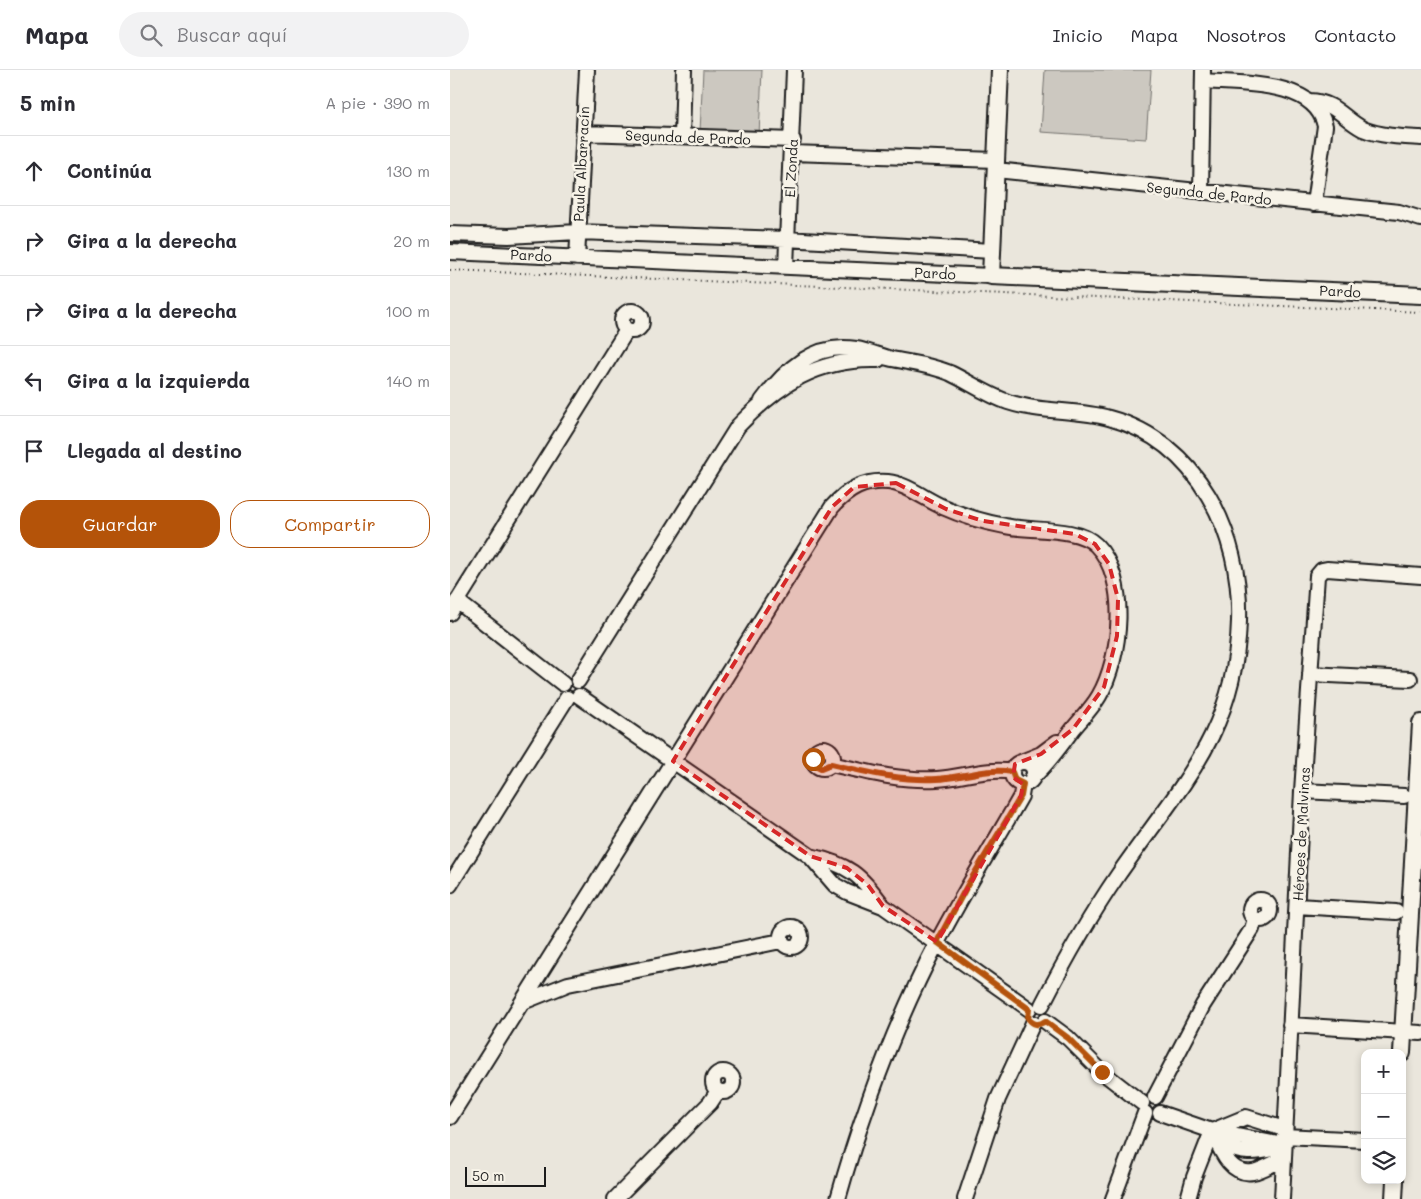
<!DOCTYPE html>
<html lang="es">
<head>
<meta charset="utf-8">
<style>
	:root { --surface:#fff; --page:#f2f2f3; --text:#2b2b33; --muted:#7c7c81; --line:#e1e1e2; --accent:#b45309 }
	body { margin:0; font-family:Mali,sans-serif; background:var(--page); color:var(--text) }
	.controls { position:absolute; right:15px; bottom:15px; display:grid; overflow:hidden; border-radius:10px; box-shadow:0 2px 8px #0003 }
	.controls button { width:45px; height:45px; display:grid; place-items:center; padding:0; border:0; border-bottom:1px solid var(--line); background:var(--surface); color:var(--text); font:25px sans-serif }
	.scale { position:absolute; left:15px; bottom:12px; width:81px; box-sizing:border-box; padding-left:5px; border:2px solid #1c1c1c; border-top:0; font-size:14px; line-height:18px; white-space:nowrap; color:#1c1c1c; -webkit-text-stroke:4px #f7f3e8; paint-order:stroke }
	.stop { position:absolute; width:15px; height:15px; margin:-11px; border:4px solid #b45309; border-radius:50%; background:#fff }
	.stop.end { background:#b45309; border-color:#fff; box-shadow:0 1px 5px #0008 }
	.list { margin:0; padding:0; list-style:none }
	h2 { display:flex; justify-content:space-between; align-items:center; height:65px; margin:0; padding:0 20px; font-size:21px }
	h2 small { font-size:16px; font-weight:400; color:var(--muted) }
	.list li { display:grid; grid-template-columns:32px 1fr auto; gap:15px; align-items:center; box-sizing:border-box; height:70px; padding:0 20px; border-top:1px solid var(--line) }
	.list b { display:block; font-size:19px; white-space:nowrap }
	.list em { font-size:16px; font-style:normal; color:var(--muted) }
	.actions { display:flex; gap:10px; padding:15px 20px }
	.actions a { flex:1; padding:11px 0; border:1px solid var(--accent); border-radius:20px; text-align:center; font-size:18px; color:var(--accent) }
	.actions .main { background:var(--accent); color:#fff }
	.icon { flex:none; width:28px; height:28px; fill:none; stroke:currentColor; stroke-width:2; stroke-linecap:round; stroke-linejoin:round }
	.map { position:relative; flex:none; width:971px; height:1129px; overflow:hidden }
	header { display:flex; align-items:center; gap:30px; box-sizing:border-box; height:70px; padding:0 25px; background:var(--surface); border-bottom:1px solid var(--line) }
	header strong { font-size:24px }
	nav { display:flex; gap:28px; margin-inline-start:auto; font-size:18px }
	.search { width:350px; height:45px; background:var(--page); display:flex; align-items:center; gap:12px; box-sizing:border-box; padding:0 18px; border-radius:28px; color:var(--muted); font-size:19px }
	main { display:flex }
	aside { flex:1; background:var(--surface) }
	.map>svg:first-child { display:block }
</style>
</head>
<body>
<header>
<strong>Mapa</strong>
<div class="search"><svg class="icon" aria-label="search" viewBox="0 0 24 24"><circle cx="10" cy="10" r="6"/><path d="M15 15l6 6"/></svg>Buscar aquí</div>
<nav><a>Inicio</a><a>Mapa</a><a>Nosotros</a><a>Contacto</a></nav>
</header>
<main>
<aside>
<h2>5 min<small>A pie · 390 m</small></h2>
<ul class="list">
<li><svg class="icon" aria-label="ahead" viewBox="0 0 24 24"><path d="M12 20V5M6 11l6-6 6 6"/></svg><div><b>Continúa</b></div><em>130 m</em></li>
<li><svg class="icon" aria-label="right" viewBox="0 0 24 24"><path d="M7 20v-9h11M14 6l5 5-5 5"/></svg><div><b>Gira a la derecha</b></div><em>20 m</em></li>
<li><svg class="icon" aria-label="right" viewBox="0 0 24 24"><path d="M7 20v-9h11M14 6l5 5-5 5"/></svg><div><b>Gira a la derecha</b></div><em>100 m</em></li>
<li><svg class="icon" aria-label="left" viewBox="0 0 24 24"><path d="M17 20v-9H6M10 6l-5 5 5 5"/></svg><div><b>Gira a la izquierda</b></div><em>140 m</em></li>
<li><svg class="icon" aria-label="arrive" viewBox="0 0 24 24"><path d="M6 21V4h12l-3 4 3 4H6"/></svg><div><b>Llegada al destino</b></div></li>
</ul>
<div class="actions"><a class="main">Guardar</a><a>Compartir</a></div>
</aside>
<div class="map">
<svg width="971" height="1129" viewBox="0 0 971 1129">
	<rect width="100%" height="100%" fill="#eae6dc"/>
	<filter id="ink" filterUnits="userSpaceOnUse"><feTurbulence type="fractalNoise" baseFrequency=".02" numOctaves="2"/><feDisplacementMap in="SourceGraphic" scale="10" xChannelSelector="R" yChannelSelector="G"/><feConvolveMatrix kernelMatrix="1 2 1 2 8 2 1 2 1" color-interpolation-filters="sRGB"/></filter>
	<g filter="url(#ink)">
		<!-- green -->
		<path fill="#ccc8c0" stroke="#74726e" d="M253,0H312L309,65L250,62Z
			M595,0H701L696,69L591,62Z"/>
		<g fill="none" stroke-linecap="round" stroke-linejoin="round">
			<!-- minor casing -->
			<g stroke="#1c1c1c" stroke-width="18">
				<path id="minor" d="M753,11C791,14 865,10 875,56L864,134
					M860,31C886,32 892,48 913,59C930,66 953,67 971,68
					M133,63L343,70
					M232,66L234,0
					M342,83L546,90
					M546,100L949,142L971,149
					M751,122L753,0
					M0,164L59,166L127,162L336,169L542,181
					M0,182L541,206
					M127,188L137,0
					M336,197L344,0
					M172 251a10 10 0 1 1 20 0a10 10 0 1 1-20 0Z
					M312,331C334,301 364,272 406,279C418,281 430,286 442,289C462,293 481,295 500,303C519,312 537,325 558,332C591,343 626,339 659,348C748,372 792,464 789,551C786,664 728,718 668,805C640,846 615,890 592,935
					M7,531L113,614
					M0,543L177,260
					M860,604L960,609
					M128,611L288,356C329,314 367,288 428,290
					M129,626L360,786L385,815L397,822L433,836L579,939
					M363 688a10 10 0 1 1 20 0a10 10 0 1 1-20 0Z
					M571,692L591,684L607,672
					M562 703a11 11 0 1 1 22 0a11 11 0 1 1-22 0Z
					M381,694C416,702 450,711 487,709C511,708 538,697 562,702
					M852,721L954,726
					M360,786C398,794 411,805 433,836
					M0,815L117,628
					M800 840a10 10 0 1 1 20 0a10 10 0 1 1-20 0Z
					M847,836L946,842
					M331 867a10 10 0 1 1 20 0a10 10 0 1 1-20 0Z
					M73,932L118,914L331,871
					M595,951L618,968L652,1002L692,1033
					M840,955L971,963
					M263 1012a10 10 0 1 1 20 0a10 10 0 1 1-20 0Z
					M705,1027L753,935L802,859L805,849
					M710,1043L762,1061L833,1075
					M0,1047L382,437C398,419 414,410 438,412C457,414 476,430 493,437C513,446 534,452 555,456C581,462 627,456 646,475C680,509 671,588 649,626C642,638 632,648 623,659C610,676 598,694 582,708
					M762,1061C770,1078 779,1106 803,1102C813,1100 823,1093 832,1090
					M834,1066L915,1070
					M767,1067C785,1088 810,1083 833,1076
					M165,1129L260,1033L268,1021
					M388,1129C413,1040 445,953 488,871C514,821 544,774 571,726L573,714
					M515,1129L548,1029L583,953
					M663,1129L695,1043
					M738,1129L744,1107L762,1061L796,1047L834,1059
					M832,1129L852,721L867,506L872,500L877,499L971,506"/>
			</g>
			<!-- major casing -->
			<g stroke="#1c1c1c" stroke-width="20">
				<path id="major" d="M550,0L541,206L971,225
					M952,983L971,653
					M944,1129L945,1110"/>
			</g>
			<!-- path -->
			<path stroke="#1c1c1c" stroke-width="2" stroke-dasharray="1 4" stroke-linecap="butt" d="M0,200L971,242"/>
			<!-- minor -->
			<use href="#minor" stroke="#f7f3e8" stroke-width="14"/>
			<!-- major -->
			<use href="#major" stroke="#f7f3e8" stroke-width="16"/>
		</g>
	</g>
	<g fill="none" stroke-linecap="round" stroke-linejoin="round" filter="url(#ink)">
		<!-- route -->
		<path stroke="#b45309" stroke-width="6" d="M363,689L365,695L371,698L381,694C416,702 450,711 487,709C511,708 538,697 562,702L565,710L573,714L571,726L517,816L487,872L579,939L578,948C583,955 589,956 595,951L618,968L652,1002"/>
	</g>
	<!-- marked area -->
	<path fill="#d62828" fill-opacity="0.2" stroke="#d62828" stroke-width="4" stroke-dasharray="10 6" stroke-linejoin="round" d="M446,413L496,439L533,451L625,464L645,474L659,494L668,529L667,566L654,617L623,659L591,684L565,694L563,707L573,714L571,726L487,872L433,836L418,815L397,798L360,786L223,691L382,437L404,417Z"/>
	<g text-anchor="middle" dominant-baseline="central" stroke-width="5" stroke-linejoin="round" paint-order="stroke">
		<!-- street labels -->
		<g font-size="14" fill="#1c1c1c" stroke="#f7f3e8">
			<text transform="translate(238 67) rotate(2)">Segunda de Pardo</text>
			<text transform="translate(131 94) rotate(-87)">Paula Albarracín</text>
			<text transform="translate(341 98) rotate(-87)">El Zonda</text>
			<text transform="translate(759 123) rotate(6)">Segunda de Pardo</text>
			<text transform="translate(81 185) rotate(3)">Pardo</text>
			<text transform="translate(485 203) rotate(3)">Pardo</text>
			<text transform="translate(890 221) rotate(3)">Pardo</text>
			<text transform="translate(851 764) rotate(-87)">Héroes de Malvinas</text>
		</g>
	</g>
</svg>
<div class="controls">
<button>+</button>
<button>−</button>
<button><svg class="icon" aria-label="layers" viewBox="0 0 24 24"><path d="M12 4l9 5-9 5-9-5zM3 14l9 5 9-5"/></svg></button>
</div>
<div class="scale">50 m</div>
<div class="stop" style="left:363px;top:689px"></div>
<div class="stop end" style="left:652px;top:1002px"></div>
</div>
</main>
</body>
</html>
